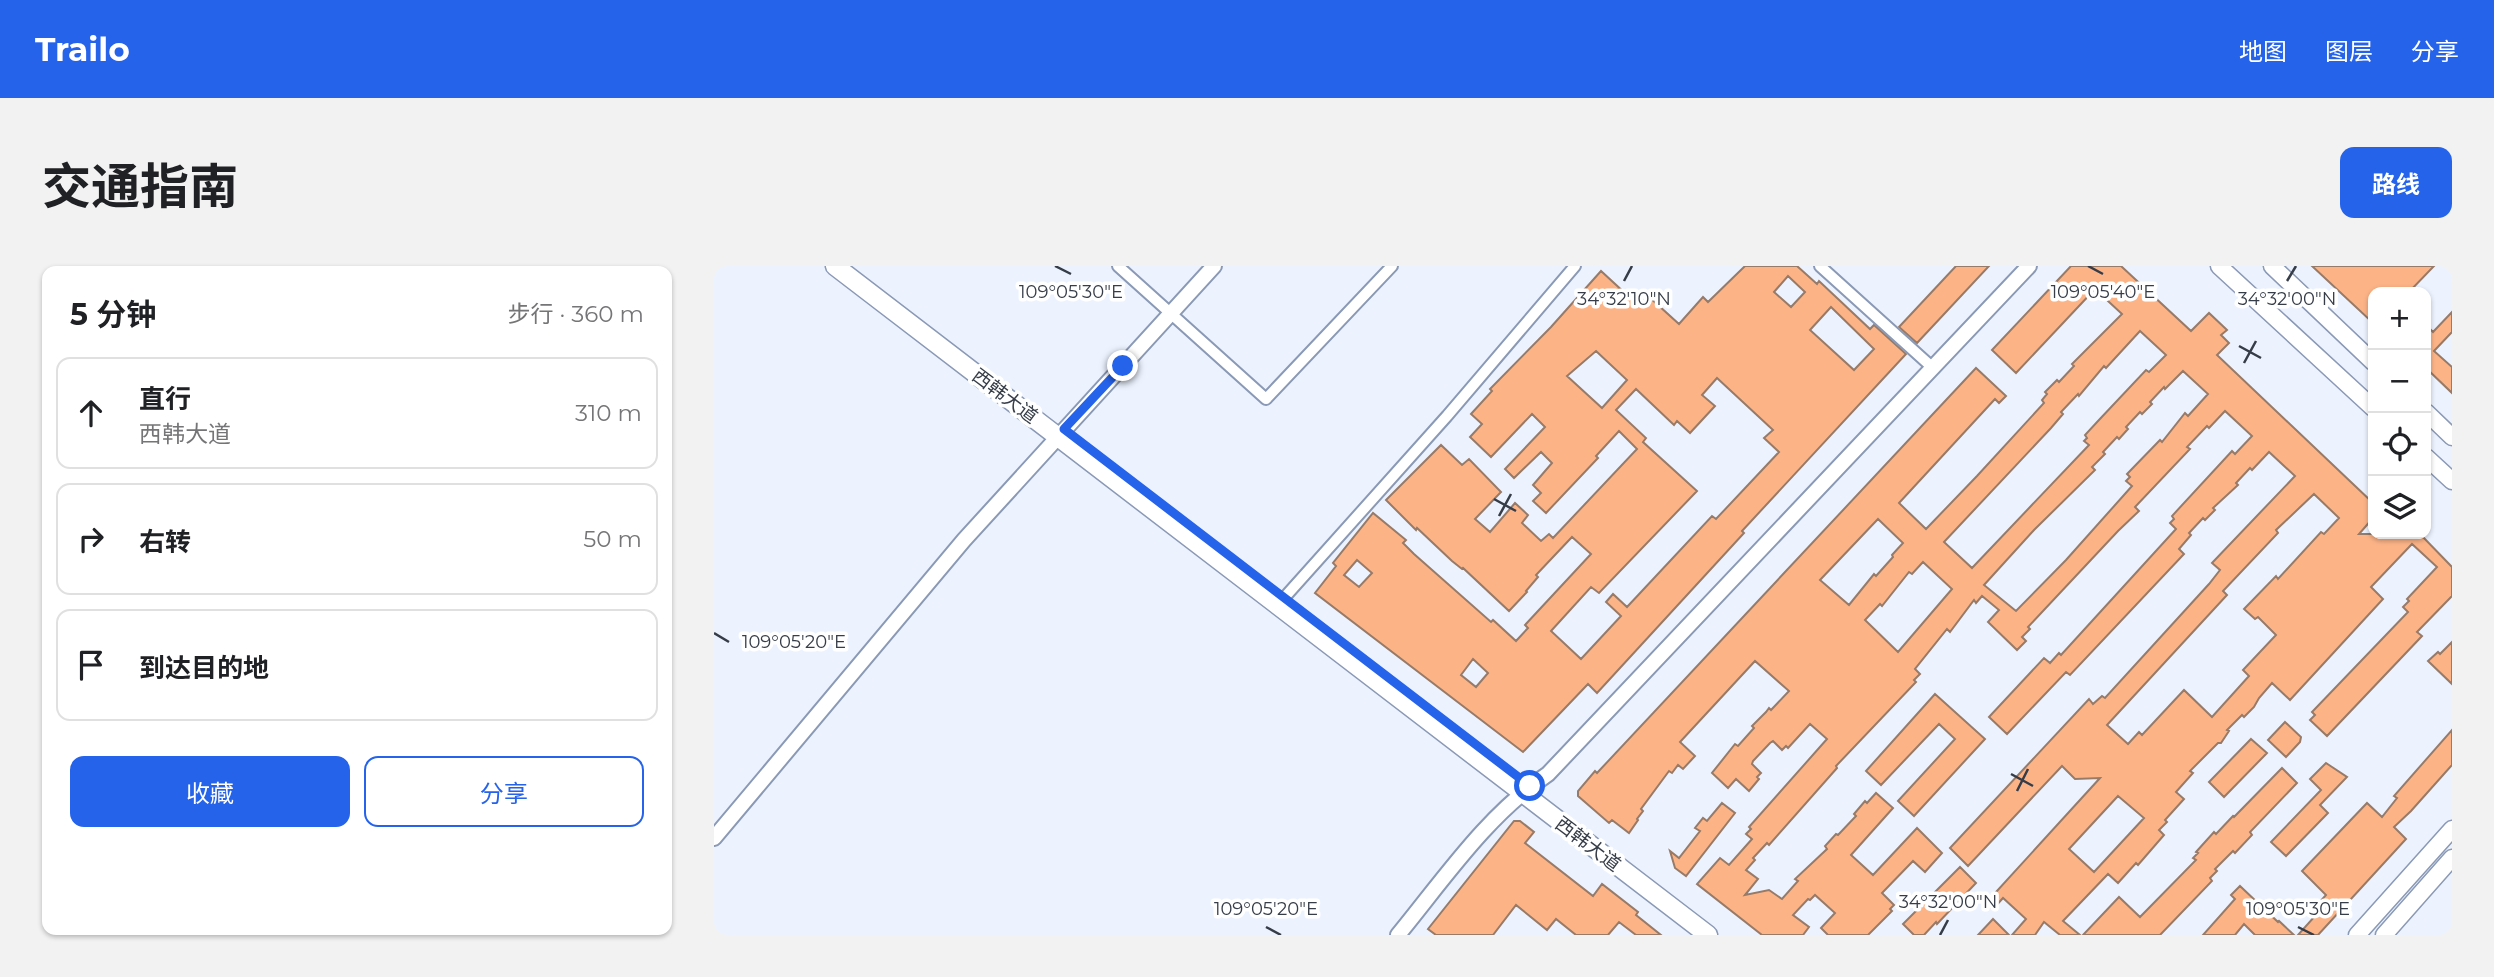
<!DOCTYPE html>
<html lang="zh">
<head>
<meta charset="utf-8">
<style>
	:root { --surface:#fff; --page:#f2f2f2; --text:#202124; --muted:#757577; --line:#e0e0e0; --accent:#2563eb }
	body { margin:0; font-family:Montserrat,"Noto Sans SC",sans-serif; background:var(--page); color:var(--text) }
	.controls { position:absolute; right:21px; top:21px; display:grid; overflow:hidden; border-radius:14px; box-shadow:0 2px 5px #0004 }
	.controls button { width:63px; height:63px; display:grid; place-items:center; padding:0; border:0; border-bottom:2px solid var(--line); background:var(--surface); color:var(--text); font:35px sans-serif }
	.stop { position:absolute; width:21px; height:21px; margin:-16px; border:5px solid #2563eb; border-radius:50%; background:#fff }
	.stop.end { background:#2563eb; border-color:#fff; box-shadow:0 2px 7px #0008 }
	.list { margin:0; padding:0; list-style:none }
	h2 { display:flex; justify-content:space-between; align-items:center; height:91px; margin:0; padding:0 28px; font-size:30px }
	h2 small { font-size:23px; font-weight:400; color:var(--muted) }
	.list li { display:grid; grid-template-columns:46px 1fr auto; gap:21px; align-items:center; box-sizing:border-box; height:112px; margin:0 14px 14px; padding:0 14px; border:2px solid var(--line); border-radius:14px }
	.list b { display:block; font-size:26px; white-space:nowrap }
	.list p { margin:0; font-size:23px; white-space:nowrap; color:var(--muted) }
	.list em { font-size:23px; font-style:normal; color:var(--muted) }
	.actions { display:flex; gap:14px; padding:21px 28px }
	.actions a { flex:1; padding:16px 0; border:2px solid var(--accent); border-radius:14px; text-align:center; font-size:24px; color:var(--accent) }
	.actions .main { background:var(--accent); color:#fff }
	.icon { flex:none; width:38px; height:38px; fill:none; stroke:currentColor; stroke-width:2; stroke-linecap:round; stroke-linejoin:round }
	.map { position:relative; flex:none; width:1738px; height:669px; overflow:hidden; border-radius:14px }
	header { display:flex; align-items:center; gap:42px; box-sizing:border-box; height:98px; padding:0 35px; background:var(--accent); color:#fff }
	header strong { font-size:33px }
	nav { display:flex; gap:38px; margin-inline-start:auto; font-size:24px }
	.intro { display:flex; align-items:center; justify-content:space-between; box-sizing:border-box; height:168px; padding:0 42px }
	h1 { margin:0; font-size:49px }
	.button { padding:18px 32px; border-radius:14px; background:var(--accent); color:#fff; font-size:24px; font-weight:700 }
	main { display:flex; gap:42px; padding:0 42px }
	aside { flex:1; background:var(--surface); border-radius:14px; box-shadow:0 2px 5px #0004 }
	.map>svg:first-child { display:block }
</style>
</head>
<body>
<header>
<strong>Trailo</strong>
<nav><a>地图</a><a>图层</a><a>分享</a></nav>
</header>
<div class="intro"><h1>交通指南</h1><a class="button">路线</a></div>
<main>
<aside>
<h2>5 分钟<small>步行 · 360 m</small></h2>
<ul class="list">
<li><svg class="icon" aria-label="ahead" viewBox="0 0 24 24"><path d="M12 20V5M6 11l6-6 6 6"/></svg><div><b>直行</b><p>西韩大道</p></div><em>310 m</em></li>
<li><svg class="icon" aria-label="right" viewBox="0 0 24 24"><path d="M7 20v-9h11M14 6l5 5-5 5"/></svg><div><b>右转</b></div><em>50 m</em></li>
<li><svg class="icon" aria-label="arrive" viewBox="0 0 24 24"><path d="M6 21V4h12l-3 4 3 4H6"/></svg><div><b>到达目的地</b></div></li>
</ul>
<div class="actions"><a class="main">收藏</a><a>分享</a></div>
</aside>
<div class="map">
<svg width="1738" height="669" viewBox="0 0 1738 669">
	<rect width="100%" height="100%" fill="#ecf3ff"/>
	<!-- building -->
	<path fill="#fcb487" stroke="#977a68" stroke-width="2" fill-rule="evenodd" d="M1031,0H1083L1103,18L1105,15L1156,63L1160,59L1192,88L1028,265L1030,267L883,427L874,418L809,486L601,327L622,300L619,297L659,247L692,274L689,277L700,288L777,356L779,354L802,375L814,362L811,359L877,288L858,271L822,309L824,311L812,325L813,326L795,345L749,302L748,303L738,295L703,262L702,264L672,234L727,179L748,199L755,193L787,226L761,253L776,266L801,237L814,249L808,257L827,275L835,268L839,272L923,183L905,165L882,190L884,192L832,247L819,235L827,227L819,219L838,197L827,186L800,212L791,203L831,161L818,148L777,191L756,171L768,158L757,148L778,125L776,123L837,61L887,5L925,40L934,30L965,58L989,31L994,36ZM1074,10L1091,26L1077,41L1060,26ZM1117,41L1160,83L1140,104L1096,64ZM882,85L913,114L888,142L853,110ZM1003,112L1059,164L1050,172L1065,186L1002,253L998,250L913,341L899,328L892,336L907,350L867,393L837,365L877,321L885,327L983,225L929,176L932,172L902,144L922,123L960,159L963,155L976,167L1001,140L988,129ZM643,294L658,307L645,321L630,309ZM759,393L774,407L762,421L747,409Z
		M1242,0H1275L1203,77L1185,61Z
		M1357,0H1407L1477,65L1495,47L1513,64L1507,69L1515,77L1503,89L1659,237V252L1645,268H1708L1707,269L1738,301V330L1703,366L1708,370L1613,470L1596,454L1601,449L1598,446L1694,346L1689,341L1695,335L1693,333L1723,301L1698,278L1657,321L1669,333L1576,434L1558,417L1545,432L1540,441L1530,451L1528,449L1513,464L1515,465L1507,477H1504L1476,505L1479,507L1462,526L1470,533L1451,554L1453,556L1445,564L1450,569L1424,599L1422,597L1404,617L1394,608L1349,655L1366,669H1346L1330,656L1321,669H1298L1312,653L1289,632L1279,643L1272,637L1386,512L1361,513L1348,500L1254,600L1236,582L1375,433L1379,438L1388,430L1391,432L1495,318L1506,304L1498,297L1581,210L1555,186L1538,204L1536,202L1522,217L1524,219L1499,242L1501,244L1491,254L1489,252L1475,267L1477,269L1465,283L1470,288L1356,409L1352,406L1293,468L1275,451L1330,392L1336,397L1345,387L1347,389L1462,263L1456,257L1460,253L1458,250L1518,185L1521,188L1538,170L1511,145L1495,162L1493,160L1473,181L1476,183L1421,241L1425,245L1404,265L1314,361L1316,363L1308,371L1312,375L1303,384L1274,356L1285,344L1268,330L1262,337L1260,334L1236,366L1233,363L1201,403L1206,408L1200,414L1202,416L1122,500L1123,502L1055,579L1053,577L1039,592L1041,594L1032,604L1044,613L1031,629L1055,624L1068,633L1084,615L1081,613L1113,583L1111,580L1122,568L1124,569L1142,550L1140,548L1151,535L1153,537L1162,527L1179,542L1137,589L1159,609L1203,562L1228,587L1211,606L1199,595L1168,627L1180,639L1176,643L1178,645L1154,669H1114L1107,662L1121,647L1101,629L1096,634L1094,633L1079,649L1095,661L1089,669H1048L983,618L1006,592L1015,599L1038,573L1032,568L1037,563L1035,561L1113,473L1096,458L1074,482L1072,480L1068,484L1059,475L1056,477L1039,495L1038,498L1047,507L1043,511L1045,513L1035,525L1022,513L1014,522L998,507L1021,478L1024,480L1040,462L1038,460L1052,446L1055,442L1057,444L1075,425L1041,395L966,476L981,490L969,503L964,499L958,507L955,505L927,543L929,545L923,553L924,554L915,567L898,554L895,557L864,530V525L881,505L883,507L1262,102L1292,130L1285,137L1281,133L1185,237L1212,263L1263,210L1330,137L1328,134L1333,128L1331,126L1343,114L1345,116L1360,100L1358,98L1408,48L1381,23L1302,107L1278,84ZM1426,65L1452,89L1435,106L1432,104L1384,155L1371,169L1373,172L1370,175L1375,179L1258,302L1230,276L1337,162L1349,148L1347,146L1364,128L1365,130L1390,100L1392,102ZM1469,105L1494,128L1474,150L1471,147L1448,176L1446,174L1413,208L1416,211L1412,215L1418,220L1352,294L1302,345L1270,319L1320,264L1381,204L1378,201L1391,188L1389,186L1403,171L1405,173L1414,163L1412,161L1426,146L1428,148L1438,138L1436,136L1450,121L1451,123ZM1600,228L1625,252L1610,268L1607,266L1564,313L1562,310L1530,343L1541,353L1544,351L1562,369L1529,404L1535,410L1498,451L1470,424L1428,469L1425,466L1414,478L1393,459L1513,329L1509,325L1564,267L1562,264ZM1164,253L1189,277L1178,289L1179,291L1162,310L1160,308L1135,339L1106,314ZM1209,296L1238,323L1184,386L1151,354L1166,338L1168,340L1195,306L1198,308ZM1404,530L1430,552L1380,606L1355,583Z
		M1598,0H1720L1695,26H1659V57Z
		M1738,46V66L1720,85L1738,101V127L1712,102V59L1719,66Z
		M1738,376V418L1714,395L1724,386L1726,388Z
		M1221,428L1271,473L1200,550L1184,535L1241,473L1225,458L1167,519L1152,505Z
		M1571,456L1587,471L1586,476L1572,491L1554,474Z
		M1738,464V499L1697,545L1680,561L1692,573L1604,669H1584L1601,650L1597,646L1612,629L1588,605L1653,537L1668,551L1683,532L1680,530Z
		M1537,473L1553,487L1510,531L1495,516Z
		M1612,497L1633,511L1606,539L1614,547L1572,590L1557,576L1607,524L1596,513Z
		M1568,502L1583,517L1536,566L1538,569L1521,587L1519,585L1501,603L1503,605L1496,612L1498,615L1446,669H1369L1405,631L1426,651L1482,594L1479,592L1484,587L1482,586L1500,566L1502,568L1519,550L1520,551Z
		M1008,537L1021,547L972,610L961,602L956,585L965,592L986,565L981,562L989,552L993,555Z
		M800,555H806L820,566L811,577L879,630L888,618L924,646L922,649L947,669H922L905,656L894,669H862L842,653L833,664L802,639L779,669H722L714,663Z
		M1246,601L1262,617L1223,658L1222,656L1210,669H1200L1189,658Z
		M1526,620L1564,656L1565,655L1580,669H1541L1530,658L1521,669H1489L1521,633L1517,629Z
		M1279,653L1295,669H1264Z"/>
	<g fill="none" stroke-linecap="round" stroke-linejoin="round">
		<!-- minor casing -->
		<g stroke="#8a99b5" stroke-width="14">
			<path id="minor" d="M404,0L552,133L678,0
				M1106,0L1219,102
				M570,332L733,150L861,0"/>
		</g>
		<!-- tertiary casing -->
		<g stroke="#8a99b5" stroke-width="18">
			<path id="tertiary" d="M0,572L250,274L500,0
				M684,669C730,613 773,549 834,508L1315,0"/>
		</g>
		<!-- secondary casing -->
		<g stroke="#8a99b5" stroke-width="19">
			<path id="secondary" d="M1505,0L1659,142
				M1558,0L1659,96
				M1712,146L1738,171
				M1712,191L1738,215
				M1643,669L1738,563
				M1670,669L1738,592"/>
		</g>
		<!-- primary casing -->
		<g stroke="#8a99b5" stroke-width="21">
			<path id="primary" d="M121,0L994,669"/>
		</g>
		<!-- minor -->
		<use href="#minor" stroke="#fff" stroke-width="10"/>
		<!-- tertiary -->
		<use href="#tertiary" stroke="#fff" stroke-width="14"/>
		<!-- secondary -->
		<use href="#secondary" stroke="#fff" stroke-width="16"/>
		<!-- primary -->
		<use href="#primary" stroke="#fff" stroke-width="18"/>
	</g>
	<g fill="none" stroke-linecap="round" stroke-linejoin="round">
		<!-- route -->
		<path stroke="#2563eb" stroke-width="9" d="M409,100L350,163L816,520"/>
	</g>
	<!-- ticks -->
	<path fill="none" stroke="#363d48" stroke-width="2.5" d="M341,0L357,8M1374,0L1389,8M910,15L918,0M1573,15L1582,0M1525,80L1547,92M1530,97L1542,75M780,233L802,245M785,250L797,228M0,367L15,376M1297,508L1319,520M1303,525L1314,503M552,661L567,669M1584,661L1600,669M1226,669L1234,654"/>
	<g text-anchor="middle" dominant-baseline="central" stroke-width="7" stroke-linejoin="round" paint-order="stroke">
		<!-- street labels -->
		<g font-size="19" fill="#363d48" stroke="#fff">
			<text transform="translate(291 130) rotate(37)">西韩大道</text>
			<text transform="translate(874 578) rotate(37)">西韩大道</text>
		</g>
	</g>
	<g font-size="18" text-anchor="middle" fill="#363d48" stroke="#fff" stroke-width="7" stroke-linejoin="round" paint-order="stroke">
		<text x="357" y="32">109°05'30"E</text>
		<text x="1389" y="32">109°05'40"E</text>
		<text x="910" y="39">34°32'10"N</text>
		<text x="1573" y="39">34°32'00"N</text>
		<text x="80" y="382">109°05'20"E</text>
		<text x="1234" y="642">34°32'00"N</text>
		<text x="552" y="649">109°05'20"E</text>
		<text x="1584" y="649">109°05'30"E</text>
	</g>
</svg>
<div class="controls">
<button>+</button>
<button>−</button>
<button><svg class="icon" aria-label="locate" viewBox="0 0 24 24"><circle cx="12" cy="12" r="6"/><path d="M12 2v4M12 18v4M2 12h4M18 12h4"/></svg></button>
<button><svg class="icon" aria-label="layers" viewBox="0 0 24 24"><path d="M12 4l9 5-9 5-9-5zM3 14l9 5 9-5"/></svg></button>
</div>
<div class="stop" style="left:816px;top:520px"></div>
<div class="stop end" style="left:409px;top:100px"></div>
</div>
</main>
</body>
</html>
